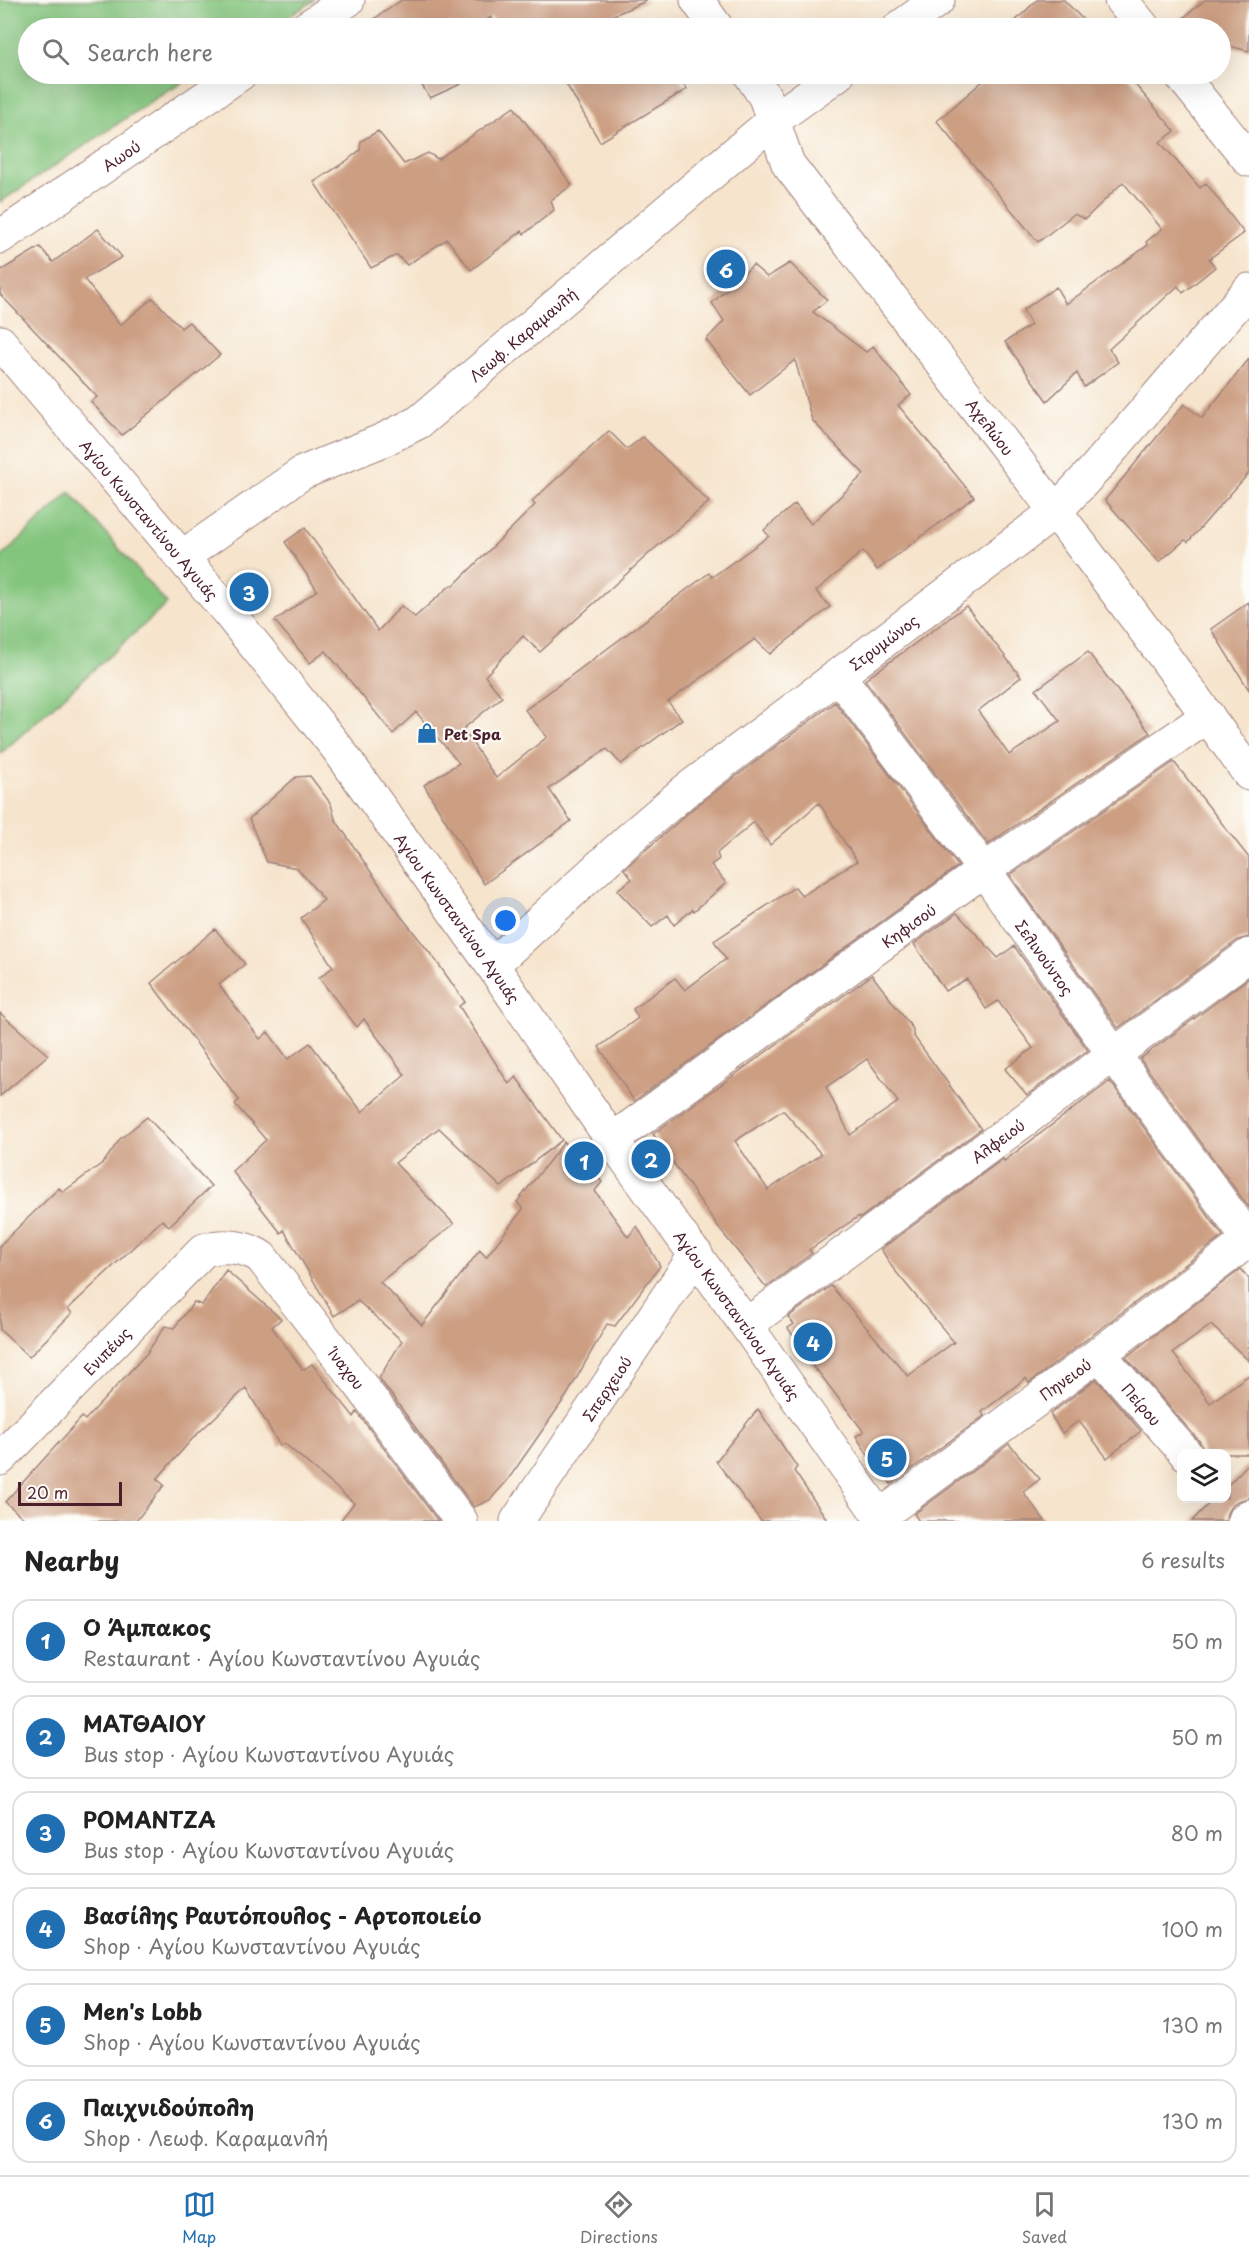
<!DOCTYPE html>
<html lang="en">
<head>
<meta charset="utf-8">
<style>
	:root { --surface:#fff; --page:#f2f2f2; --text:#222; --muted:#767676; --line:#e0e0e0; --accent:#1f6fb2 }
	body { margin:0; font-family:"Playpen Sans",sans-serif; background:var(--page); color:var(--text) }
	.controls { position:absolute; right:18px; bottom:18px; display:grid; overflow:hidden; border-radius:12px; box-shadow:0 6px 24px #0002 }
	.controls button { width:54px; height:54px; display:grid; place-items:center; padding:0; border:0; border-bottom:2px solid var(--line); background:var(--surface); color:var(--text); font:30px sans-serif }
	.scale { position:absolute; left:18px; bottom:15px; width:104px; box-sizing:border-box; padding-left:6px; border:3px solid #4a1f2b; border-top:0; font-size:16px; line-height:21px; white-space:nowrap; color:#4a1f2b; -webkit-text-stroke:4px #fdfcf7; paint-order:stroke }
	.you { position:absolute; left:506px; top:921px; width:21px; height:21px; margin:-15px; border:4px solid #fff; border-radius:50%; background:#1a73e8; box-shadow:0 0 0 9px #1a73e833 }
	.badge { display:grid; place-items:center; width:39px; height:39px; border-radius:50%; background:var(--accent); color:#fff; font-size:20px; font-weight:700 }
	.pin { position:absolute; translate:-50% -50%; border:3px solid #fff; box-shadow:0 2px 6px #0006 }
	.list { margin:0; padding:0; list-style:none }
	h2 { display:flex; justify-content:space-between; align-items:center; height:78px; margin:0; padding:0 24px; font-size:26px }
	h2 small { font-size:20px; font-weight:400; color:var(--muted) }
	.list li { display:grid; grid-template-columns:39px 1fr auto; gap:18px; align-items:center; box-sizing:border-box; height:84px; margin:0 12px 12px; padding:0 12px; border:2px solid var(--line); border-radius:18px }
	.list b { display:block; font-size:22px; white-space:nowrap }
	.list p { margin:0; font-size:20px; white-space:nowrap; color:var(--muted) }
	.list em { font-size:20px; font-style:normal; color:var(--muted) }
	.icon { flex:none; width:33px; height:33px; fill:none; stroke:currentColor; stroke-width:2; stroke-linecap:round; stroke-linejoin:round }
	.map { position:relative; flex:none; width:1249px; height:1521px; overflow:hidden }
	.search { position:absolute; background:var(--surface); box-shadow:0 6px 24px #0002; left:18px; right:18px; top:18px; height:66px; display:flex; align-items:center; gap:15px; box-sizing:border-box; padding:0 21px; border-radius:33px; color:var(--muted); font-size:22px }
	.sheet { height:654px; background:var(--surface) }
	nav { display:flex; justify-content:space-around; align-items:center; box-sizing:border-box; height:84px; border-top:2px solid var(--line); background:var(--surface); font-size:16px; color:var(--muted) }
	nav a { display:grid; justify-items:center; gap:3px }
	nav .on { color:var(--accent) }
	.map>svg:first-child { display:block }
</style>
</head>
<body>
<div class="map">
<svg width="1249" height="1521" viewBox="0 0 1249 1521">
	<rect width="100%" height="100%" fill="#fdfcf7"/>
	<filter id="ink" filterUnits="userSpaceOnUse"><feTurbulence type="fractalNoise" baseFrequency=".0167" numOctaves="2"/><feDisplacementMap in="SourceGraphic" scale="12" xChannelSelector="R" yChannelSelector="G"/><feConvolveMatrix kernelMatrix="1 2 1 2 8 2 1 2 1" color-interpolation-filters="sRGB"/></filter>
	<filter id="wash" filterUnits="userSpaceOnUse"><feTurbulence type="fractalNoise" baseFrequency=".008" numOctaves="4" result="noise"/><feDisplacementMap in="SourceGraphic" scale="24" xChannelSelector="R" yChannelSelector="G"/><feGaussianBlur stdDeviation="1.35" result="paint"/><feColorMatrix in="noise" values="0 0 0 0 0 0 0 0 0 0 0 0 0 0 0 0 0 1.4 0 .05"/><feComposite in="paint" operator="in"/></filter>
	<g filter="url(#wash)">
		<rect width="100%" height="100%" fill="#f6e4cc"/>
		<!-- green -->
		<path fill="#84c57e" stroke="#677254" stroke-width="1.5" d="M0,0H315L270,28H28V74H197L158,97L0,202Z
			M70,492L167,604L0,754V558Z"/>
		<g id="blocks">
			<!-- building -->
			<path fill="#cc9e82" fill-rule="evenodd" d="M402,0H648L585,28H499L491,17L472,28H375L371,21Z
				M1037,0H1064L1091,28H1008Z
				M1205,0H1249V51L1221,44V28H1171Z
				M400,74H455L461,84L430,98L416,76L403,79Z
				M564,74H675L687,89L600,142L561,75Z
				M991,74H1126L1175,131L1160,142L1200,188L1206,183L1244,233L1209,259L1215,267L1183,293L1178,286L1109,349L1118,362L1084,387L1077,373L1047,401L1005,342L1031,325L1023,310L1056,287L1066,304L1148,245L1146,242L1162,229L1123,182L1085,219L1074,214L1038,242L937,121Z
				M514,107L572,185L551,200L554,210L524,234L522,231L471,270L447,239L407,265L397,255L371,268L314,182L345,162L360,150L361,141L378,131L404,164L428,153L438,159Z
				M98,229L122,257L84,279L120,325L153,298L181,328L189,322L220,355L122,435L91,402L97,397L0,294V271L40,247L53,262Z
				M790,263L827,300L813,312L866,352L873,346L911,395L898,405L974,497L877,570L863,551L816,591L830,607L770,654L755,639L668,702L682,719L621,764L607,749L549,789L571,821L484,884L424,785L459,763L416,712L393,734L326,651L310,663L275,621L317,590L285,542L305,528L378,631L401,606L415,617L451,585L453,586L535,505L532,501L609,431L627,449L643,437L709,502L653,550L540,652L523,636L485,676L502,697L463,729L496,778L547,737L525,710L709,573L712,577L769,536L764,530L795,504L811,524L864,474L812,420L795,360L750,395L706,340L724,321L712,303L753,265L767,277Z
				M1249,359V473L1188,542L1185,540L1159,562L1105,500L1184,404L1202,418Z
				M1249,602V690L1211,629Z
				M966,606L1021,677L978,711L1009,755L1060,721L1036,690L1088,652L1150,733L988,844L865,680Z
				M835,702L958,866L634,1101L599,1047L638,1018L633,1009L675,978L685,990L726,959L714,941L795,887L802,896L857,861L819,803L770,845L754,822L717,853L719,859L711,865L726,883L694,911L693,909L674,925L668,915L652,927L617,890L632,879L624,869L695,807Z
				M1174,762L1249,858V937L1238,940L1118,1028L1010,875Z
				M310,776L331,804L335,819L400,915L437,962L465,1002L459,1006L509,1084L516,1077L562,1140L501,1187L439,1128L395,1163L454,1224L380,1282L422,1325L480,1250L486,1257L523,1209L517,1202L564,1142L568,1148L571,1144L602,1182L595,1191L628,1237L637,1226L660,1266L615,1326L607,1324L567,1395L507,1481L490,1500L474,1507L379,1378L402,1341L358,1301L334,1316L284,1230L281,1233L232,1171L266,1140L235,1104L239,1100L151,983L215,929L245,964L219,985L260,1039L268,1032L288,1059L310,1043L362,1112L405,1075L364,1019L357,1027L319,978L333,967L301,918L324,900L297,868L267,862L249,819L296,777Z
				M957,913L998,958L1014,946L1088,1050L1027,1095L1005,1069L1033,1048L998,1001L986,1009L967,979L945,991L914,944Z
				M872,975L913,1029V1035L981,1129L860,1218L859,1216L809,1250L812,1253L766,1287L722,1232L653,1134ZM867,1059L898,1102L850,1135L826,1087ZM783,1110L821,1154L768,1190L735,1141Z
				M1249,978V1208L1140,1059Z
				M0,1013L48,1055L0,1096Z
				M1110,1081L1223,1236L1029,1383L1026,1378L982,1412L984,1416L891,1484L880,1470L878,1471L856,1436L864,1432L817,1370L816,1371L788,1328L794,1324L788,1317L831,1286L908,1376L954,1342L892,1267L881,1249L1003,1159L1004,1161Z
				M147,1117L211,1186L169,1226L162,1220L68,1309L72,1313L29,1357L0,1330V1245L59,1188L63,1192L104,1162L120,1139Z
				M1241,1269L1249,1279V1361L1211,1325L1173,1353L1210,1403L1249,1375V1454H1204L1200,1442L1126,1357Z
				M226,1270L281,1319L272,1327L303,1370L312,1364L354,1417L357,1412L438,1521H340L354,1503L284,1443L280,1446L246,1388L194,1437L157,1479L164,1485L136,1521H27L5,1502L82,1417L85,1420L147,1353L165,1326L174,1328L194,1302L202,1305Z
				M1096,1379L1141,1431L1107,1458L1079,1421L1062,1433L1050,1414Z
				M758,1409L797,1467L794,1471L828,1521H761L716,1461Z
				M1009,1444L1040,1479L1023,1492L1045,1521H919L914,1514Z
				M1249,1463V1498L1238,1501L1232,1505L1227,1513L1226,1521H1192L1214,1498H1227V1486Z"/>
		</g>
	</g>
	<g filter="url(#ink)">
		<use href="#blocks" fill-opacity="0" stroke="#a0827c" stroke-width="1.5"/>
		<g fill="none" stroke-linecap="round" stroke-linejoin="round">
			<!-- street casing -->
			<g stroke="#a0827c" stroke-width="35">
				<g id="street">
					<path d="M697,0L717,28"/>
					<path d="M1121,0L1144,28"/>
					<path d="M306,28L348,0"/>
					<path d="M899,28L938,0"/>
					<path id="s1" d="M750,74L765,97L788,164C943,366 1102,566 1249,774"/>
					<path d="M1180,74L1249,160"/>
					<path id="s2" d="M0,237L240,74"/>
					<path id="s3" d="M182,557L302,473L383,440L419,422L774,120L838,74"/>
					<path id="s4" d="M838,675L984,870L1114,1055L1249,1240L1099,1354L880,1516"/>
					<path id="s5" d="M492,965L637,832L685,791L1055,512L1094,470L1249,290"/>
					<path id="s6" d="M612,1140L984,870L1208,716"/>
					<path id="s7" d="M746,1325L1249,955"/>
					<path id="s8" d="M1099,1354L1186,1454"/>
					<path id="s9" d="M0,1459L204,1250C222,1244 245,1246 261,1257L359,1383L461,1521"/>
					<path d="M1244,1520L1249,1516"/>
					<path id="s10" d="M517,1521L696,1254"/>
				</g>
			</g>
			<!-- secondary casing -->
			<g stroke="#a0827c" stroke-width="35">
				<g id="secondary">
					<path id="s11" d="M0,342L228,612L338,749L492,965L612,1140L746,1325L883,1521"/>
				</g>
			</g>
			<!-- street -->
			<use href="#street" stroke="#fff" stroke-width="33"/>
			<!-- secondary -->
			<use href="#secondary" stroke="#fff" stroke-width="33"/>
		</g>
	</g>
	<!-- icons -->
	<defs>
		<g id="shop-bare" transform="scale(1.62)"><path d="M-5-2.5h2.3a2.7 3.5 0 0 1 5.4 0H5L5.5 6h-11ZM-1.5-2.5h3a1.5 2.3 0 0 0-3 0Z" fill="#1f6fb2" stroke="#fdfcf7" stroke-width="2.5" paint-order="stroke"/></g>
	</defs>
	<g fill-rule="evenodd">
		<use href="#shop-bare" x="427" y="733"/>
	</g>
	<g text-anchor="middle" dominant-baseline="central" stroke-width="4.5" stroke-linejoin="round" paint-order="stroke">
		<!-- street labels -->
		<g font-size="15" fill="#4a1f2b" stroke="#fdfcf7">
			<text stroke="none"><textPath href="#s2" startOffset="146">Αωού</textPath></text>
			<text stroke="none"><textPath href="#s3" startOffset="410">Λεωφ. Καραμανλή</textPath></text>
			<text stroke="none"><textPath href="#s1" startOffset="430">Αχελώου</textPath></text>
			<text stroke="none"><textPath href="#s11" startOffset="232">Αγίου Κωνσταντίνου Αγυιάς</textPath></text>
			<text stroke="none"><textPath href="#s5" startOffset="508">Στρυμώνος</textPath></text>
			<text stroke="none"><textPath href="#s11" startOffset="736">Αγίου Κωνσταντίνου Αγυιάς</textPath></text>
			<text stroke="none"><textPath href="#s6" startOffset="366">Κηφισού</textPath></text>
			<text stroke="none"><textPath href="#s4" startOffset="350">Σελινούντος</textPath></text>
			<text stroke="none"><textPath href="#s7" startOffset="312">Αλφειού</textPath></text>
			<text stroke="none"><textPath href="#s11" startOffset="1222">Αγίου Κωνσταντίνου Αγυιάς</textPath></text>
			<text stroke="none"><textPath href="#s9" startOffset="152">Ενιπέως</textPath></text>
			<text stroke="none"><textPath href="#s9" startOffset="492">Ίναχου</textPath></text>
			<text transform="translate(1065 1379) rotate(-36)">Πηνειού</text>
			<text stroke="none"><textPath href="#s10" startOffset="160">Σπερχειού</textPath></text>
			<text stroke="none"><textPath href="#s8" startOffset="66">Πείρου</textPath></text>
		</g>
		<!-- poi labels -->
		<g font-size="15" font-weight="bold" fill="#4a1f2b" stroke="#fdfcf7" text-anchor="start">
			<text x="444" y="733">Pet Spa</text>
		</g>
	</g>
</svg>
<div class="controls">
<button><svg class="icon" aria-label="layers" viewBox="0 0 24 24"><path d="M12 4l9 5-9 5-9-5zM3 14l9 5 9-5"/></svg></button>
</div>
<div class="scale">20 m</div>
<div class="you"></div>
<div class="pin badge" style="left:584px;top:1161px">1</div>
<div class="pin badge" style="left:651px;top:1159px">2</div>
<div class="pin badge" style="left:249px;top:592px">3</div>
<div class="pin badge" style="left:813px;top:1342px">4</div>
<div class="pin badge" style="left:887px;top:1458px">5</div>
<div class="pin badge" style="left:726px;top:269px">6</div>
<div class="search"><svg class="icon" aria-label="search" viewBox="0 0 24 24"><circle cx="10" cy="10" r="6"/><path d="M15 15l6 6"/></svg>Search here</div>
</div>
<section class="sheet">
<h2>Nearby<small>6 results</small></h2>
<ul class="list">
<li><span class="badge">1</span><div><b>Ο Άμπακος</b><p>Restaurant · Αγίου Κωνσταντίνου Αγυιάς</p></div><em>50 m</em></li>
<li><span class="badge">2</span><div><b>ΜΑΤΘΑΙΟΥ</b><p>Bus stop · Αγίου Κωνσταντίνου Αγυιάς</p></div><em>50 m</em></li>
<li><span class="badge">3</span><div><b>ΡΟΜΑΝΤΖΑ</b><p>Bus stop · Αγίου Κωνσταντίνου Αγυιάς</p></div><em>80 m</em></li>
<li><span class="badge">4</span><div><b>Βασίλης Ραυτόπουλος - Αρτοποιείο</b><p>Shop · Αγίου Κωνσταντίνου Αγυιάς</p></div><em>100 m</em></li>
<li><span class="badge">5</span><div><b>Men's Lobb</b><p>Shop · Αγίου Κωνσταντίνου Αγυιάς</p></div><em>130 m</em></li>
<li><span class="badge">6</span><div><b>Παιχνιδούπολη</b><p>Shop · Λεωφ. Καραμανλή</p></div><em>130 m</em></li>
</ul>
</section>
<nav>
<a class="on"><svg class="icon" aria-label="map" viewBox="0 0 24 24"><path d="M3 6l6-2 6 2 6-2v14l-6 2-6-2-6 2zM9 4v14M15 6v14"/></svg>Map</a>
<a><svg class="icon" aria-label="directions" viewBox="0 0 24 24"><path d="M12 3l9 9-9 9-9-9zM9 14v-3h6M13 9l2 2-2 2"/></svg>Directions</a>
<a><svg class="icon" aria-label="saved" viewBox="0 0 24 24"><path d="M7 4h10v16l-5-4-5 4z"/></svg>Saved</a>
</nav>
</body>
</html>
